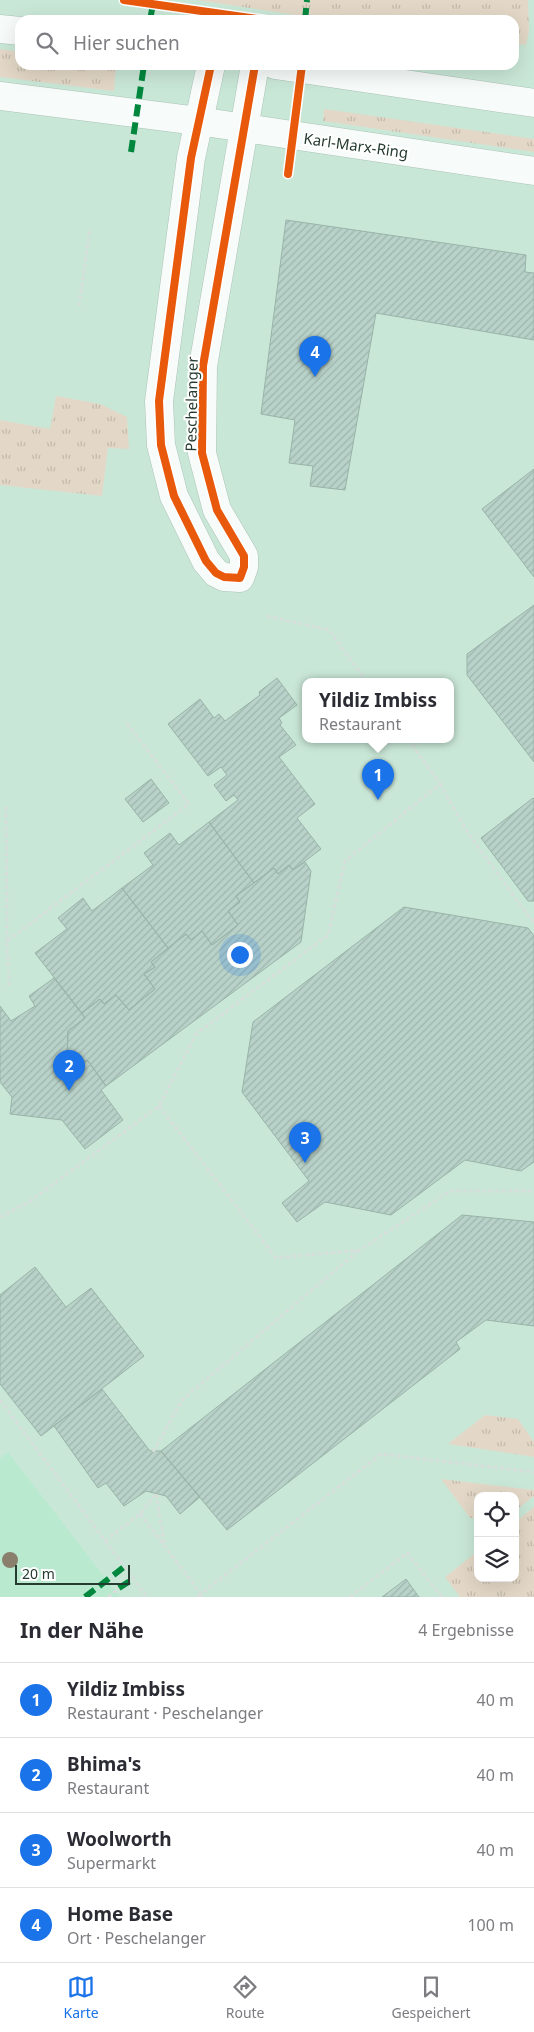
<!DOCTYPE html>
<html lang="de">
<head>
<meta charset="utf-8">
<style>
	:root { --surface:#fff; --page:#f7f7f7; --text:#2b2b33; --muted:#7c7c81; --line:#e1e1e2; --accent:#1a73e8 }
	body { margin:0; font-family:"Noto Sans",sans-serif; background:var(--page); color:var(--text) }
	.controls { position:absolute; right:15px; bottom:15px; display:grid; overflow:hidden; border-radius:10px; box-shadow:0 5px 20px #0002 }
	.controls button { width:45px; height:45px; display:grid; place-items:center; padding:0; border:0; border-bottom:1px solid var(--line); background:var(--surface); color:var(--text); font:25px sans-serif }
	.scale { position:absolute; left:15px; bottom:12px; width:115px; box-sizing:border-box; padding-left:5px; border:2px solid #253b2f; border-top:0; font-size:14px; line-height:18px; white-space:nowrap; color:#253b2f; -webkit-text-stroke:4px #fff; paint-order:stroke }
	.you { position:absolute; left:239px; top:954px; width:18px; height:18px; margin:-12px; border:4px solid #fff; border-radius:50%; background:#1a73e8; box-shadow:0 0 0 8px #1a73e833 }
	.badge { display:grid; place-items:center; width:32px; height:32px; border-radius:50%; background:var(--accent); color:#fff; font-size:16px; font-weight:700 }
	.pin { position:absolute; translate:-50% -41px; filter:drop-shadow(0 1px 2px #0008) }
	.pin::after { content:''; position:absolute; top:26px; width:18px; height:15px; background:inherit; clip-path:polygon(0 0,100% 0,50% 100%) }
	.popup { position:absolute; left:302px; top:678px; width:152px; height:65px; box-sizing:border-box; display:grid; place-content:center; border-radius:10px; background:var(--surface); filter:drop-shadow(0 1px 4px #0005); font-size:16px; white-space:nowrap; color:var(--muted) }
	.popup b { font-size:19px; color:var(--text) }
	.popup::after { content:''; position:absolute; left:50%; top:100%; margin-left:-10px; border:10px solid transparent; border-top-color:var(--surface) }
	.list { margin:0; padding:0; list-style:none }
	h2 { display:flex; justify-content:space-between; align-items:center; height:65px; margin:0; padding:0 20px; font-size:21px }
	h2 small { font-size:16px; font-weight:400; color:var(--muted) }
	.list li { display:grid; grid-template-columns:32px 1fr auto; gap:15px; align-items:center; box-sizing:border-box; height:75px; padding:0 20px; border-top:1px solid var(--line) }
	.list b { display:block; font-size:19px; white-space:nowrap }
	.list p { margin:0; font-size:16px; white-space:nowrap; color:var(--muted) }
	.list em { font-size:16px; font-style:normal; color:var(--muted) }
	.icon { flex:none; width:28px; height:28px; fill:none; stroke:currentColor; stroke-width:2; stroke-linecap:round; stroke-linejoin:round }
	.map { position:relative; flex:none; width:534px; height:1597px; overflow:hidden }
	.search { position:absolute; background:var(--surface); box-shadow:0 5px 20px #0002; left:15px; right:15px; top:15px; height:55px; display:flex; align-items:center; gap:12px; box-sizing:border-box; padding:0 18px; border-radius:15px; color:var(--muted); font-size:19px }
	.sheet { height:365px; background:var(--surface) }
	nav { display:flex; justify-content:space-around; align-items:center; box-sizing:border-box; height:70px; border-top:1px solid var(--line); background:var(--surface); font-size:14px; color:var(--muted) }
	nav a { display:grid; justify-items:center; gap:2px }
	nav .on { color:var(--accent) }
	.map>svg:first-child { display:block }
</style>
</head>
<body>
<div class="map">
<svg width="534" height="1597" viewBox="0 0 534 1597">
	<defs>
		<pattern id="grass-tufts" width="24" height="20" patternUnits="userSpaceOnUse" patternTransform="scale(1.25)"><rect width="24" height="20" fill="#e3d8c7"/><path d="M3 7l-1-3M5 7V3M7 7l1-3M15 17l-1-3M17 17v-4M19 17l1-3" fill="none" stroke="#c3baab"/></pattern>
		<pattern id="building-hatch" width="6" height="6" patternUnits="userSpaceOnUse" patternTransform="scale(1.25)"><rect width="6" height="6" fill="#b8d2c9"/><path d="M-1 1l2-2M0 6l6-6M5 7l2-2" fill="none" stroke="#9eb5ad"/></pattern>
	</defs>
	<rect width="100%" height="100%" fill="#c9e7d7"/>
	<!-- built -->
	<path fill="#b9ead0" d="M8,1452L120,1597H0V1459Z"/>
	<!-- grass -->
	<path fill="url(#grass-tufts)" d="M196,0H528L529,31L526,45L514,44V20H328Z
		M0,49L20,52V65L116,66L114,91L0,77Z
		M324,109L534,139V152L323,121Z
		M56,396L100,404L127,417L129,449L108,448L102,496L0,485V420L50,429Z
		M485,1415L518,1419L534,1442V1457L448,1444Z
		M441,1479L534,1490V1496L515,1511V1496H478V1518H470Z
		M534,1507V1597H460L445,1577L478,1551V1578H515V1522Z"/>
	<!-- building -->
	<path fill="url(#building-hatch)" stroke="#99b3a9" d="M286,220L526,255L525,272L534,273V340L376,313L345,490L310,486L313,466L289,463L295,420L261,414Z
		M534,469V577L482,509Z
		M534,605V762L467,675V654Z
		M277,678L297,705L279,718L282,723L280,725L296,745L279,757L315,804L297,818L321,849L293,870L289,865L278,874L274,868L254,883L209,822L238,800L234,795L226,801L214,785L227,775L221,767L208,776L168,724L200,699L214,718L219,714L225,721L260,695L259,692Z
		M151,779L169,803L143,822L125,799Z
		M533,798L534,799V901H528L481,838Z
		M209,822L254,883L236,896L240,902L228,911L238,925L212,945L202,931L191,940L186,934L168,948L122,888L153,865L144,853L170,833L179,845Z
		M305,862L311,871L301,942L106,1086L88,1061L67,1059L68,1031L85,1018L82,1013L100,999L104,1004L116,995L129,1010L155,989L144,974L155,967L151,962L186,934L191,940L202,931L212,945L238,925L228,911L240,902L236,896L274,868L278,874L289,865L293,870Z
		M122,888L168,948L151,962L155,967L144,974L155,989L129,1010L116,995L104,1004L100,999L82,1013L35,953L67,929L58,918L83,898L92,911Z
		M404,907L528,928L534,936V1162L521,1171L465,1160L391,1215L325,1202L297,1222L282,1203L309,1181L242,1092L253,1022Z
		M54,978L85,1018L68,1031L67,1059L88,1061L106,1086L101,1090L123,1120L85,1149L62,1120L10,1114L12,1097L0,1082V1006L11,1021L35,1006L29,996Z
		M462,1215L534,1222V1326L486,1320L456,1342L460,1349L227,1530L161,1451Z
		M35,1267L66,1307L91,1288L144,1356L41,1436L0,1384V1295Z
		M102,1389L150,1451H161L200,1497L180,1514L166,1496L146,1491L124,1506L106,1483L98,1488L54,1426Z
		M406,1579L419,1597H382Z"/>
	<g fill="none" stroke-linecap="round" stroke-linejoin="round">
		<!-- minor casing -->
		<g stroke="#abc3b7" stroke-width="29">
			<path id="minor" d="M211,65L191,158L159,401L161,445L174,496L206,561L216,573L224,577L240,578L244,567V556L217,510L202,453L203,366L255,65"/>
		</g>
		<!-- secondary casing -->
		<g stroke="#abc3b7" stroke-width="29">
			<path id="secondary" d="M0,29L20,31
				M275,65L534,103
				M0,96L198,121L534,171"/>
		</g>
		<!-- path -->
		<path stroke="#d5deda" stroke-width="3" stroke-dasharray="4 2.5" stroke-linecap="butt" d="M79,306L90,229
			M267,616L329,630L366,681
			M440,784L470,836L534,923
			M6,807L7,941
			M9,986L7,941L189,804L125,721
			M159,1106L276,1258L360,1250L450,1191H534
			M0,1217L29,1202L159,1106L196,1034L328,935L345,861L440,784L408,739
			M0,1400L147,1597
			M153,1452L182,1400L358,1251
			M156,1494L165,1547
			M140,1514L201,1594L381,1454L534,1472
			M105,1541L140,1514L156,1494
			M108,1597L119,1588
			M198,1597L201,1594L203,1597
			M350,1597L407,1553L442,1597"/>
		<!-- minor -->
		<use href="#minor" stroke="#f7fbf9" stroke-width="28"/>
		<!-- secondary -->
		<use href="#secondary" stroke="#f7fbf9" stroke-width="28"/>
		<!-- quiet -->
		<path stroke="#00873e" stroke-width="6" stroke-dasharray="12 6" stroke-linecap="butt" d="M150,20L153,4
			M305,20L307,0
			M131,152L144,65
			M119,1588L133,1579
			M85,1597L124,1567"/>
		<!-- cycleway casing -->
		<g stroke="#fff" stroke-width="11">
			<path id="cycleway" d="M124,0L265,20
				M211,65L191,158L159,401L161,445L174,496L206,561L216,573L224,577L240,578L244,567V556L217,510L202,453L203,366L255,65
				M288,174L302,65"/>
		</g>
		<!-- cycleway -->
		<use href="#cycleway" stroke="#e8590c" stroke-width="8"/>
	</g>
	<!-- trees -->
	<circle fill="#8a7e6d" cx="10" cy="1560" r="8"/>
	<g text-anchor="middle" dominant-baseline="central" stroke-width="4" stroke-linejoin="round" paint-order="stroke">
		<!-- street labels -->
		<g font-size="15" fill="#253b2f" stroke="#fff">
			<text transform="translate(356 145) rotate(8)">Karl-Marx-Ring</text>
			<text transform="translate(191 404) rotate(-89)">Peschelanger</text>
		</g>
	</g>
</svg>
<div class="controls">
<button><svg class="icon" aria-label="locate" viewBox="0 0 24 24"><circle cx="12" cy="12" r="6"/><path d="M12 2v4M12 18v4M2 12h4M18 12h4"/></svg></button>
<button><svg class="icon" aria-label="layers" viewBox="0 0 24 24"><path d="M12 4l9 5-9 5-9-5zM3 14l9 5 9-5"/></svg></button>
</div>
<div class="scale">20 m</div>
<div class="you"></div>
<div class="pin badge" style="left:378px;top:800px">1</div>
<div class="popup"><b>Yildiz Imbiss</b>Restaurant</div>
<div class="pin badge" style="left:69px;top:1091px">2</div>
<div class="pin badge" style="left:305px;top:1163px">3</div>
<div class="pin badge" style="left:315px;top:377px">4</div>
<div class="search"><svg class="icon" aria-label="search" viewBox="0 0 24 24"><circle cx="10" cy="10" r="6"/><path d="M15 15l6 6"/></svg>Hier suchen</div>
</div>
<section class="sheet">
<h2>In der Nähe<small>4 Ergebnisse</small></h2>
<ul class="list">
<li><span class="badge">1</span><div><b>Yildiz Imbiss</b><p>Restaurant · Peschelanger</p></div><em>40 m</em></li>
<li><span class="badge">2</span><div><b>Bhima's</b><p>Restaurant</p></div><em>40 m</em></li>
<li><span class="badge">3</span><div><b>Woolworth</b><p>Supermarkt</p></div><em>40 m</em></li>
<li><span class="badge">4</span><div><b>Home Base</b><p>Ort · Peschelanger</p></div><em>100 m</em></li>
</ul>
</section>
<nav>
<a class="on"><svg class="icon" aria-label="map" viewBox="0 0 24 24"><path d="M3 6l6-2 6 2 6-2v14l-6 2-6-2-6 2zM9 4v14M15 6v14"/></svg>Karte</a>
<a><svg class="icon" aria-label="directions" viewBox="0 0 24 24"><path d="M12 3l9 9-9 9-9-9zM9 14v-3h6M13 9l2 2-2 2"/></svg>Route</a>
<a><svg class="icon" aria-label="saved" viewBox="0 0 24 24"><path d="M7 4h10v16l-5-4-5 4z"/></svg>Gespeichert</a>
</nav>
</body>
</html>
